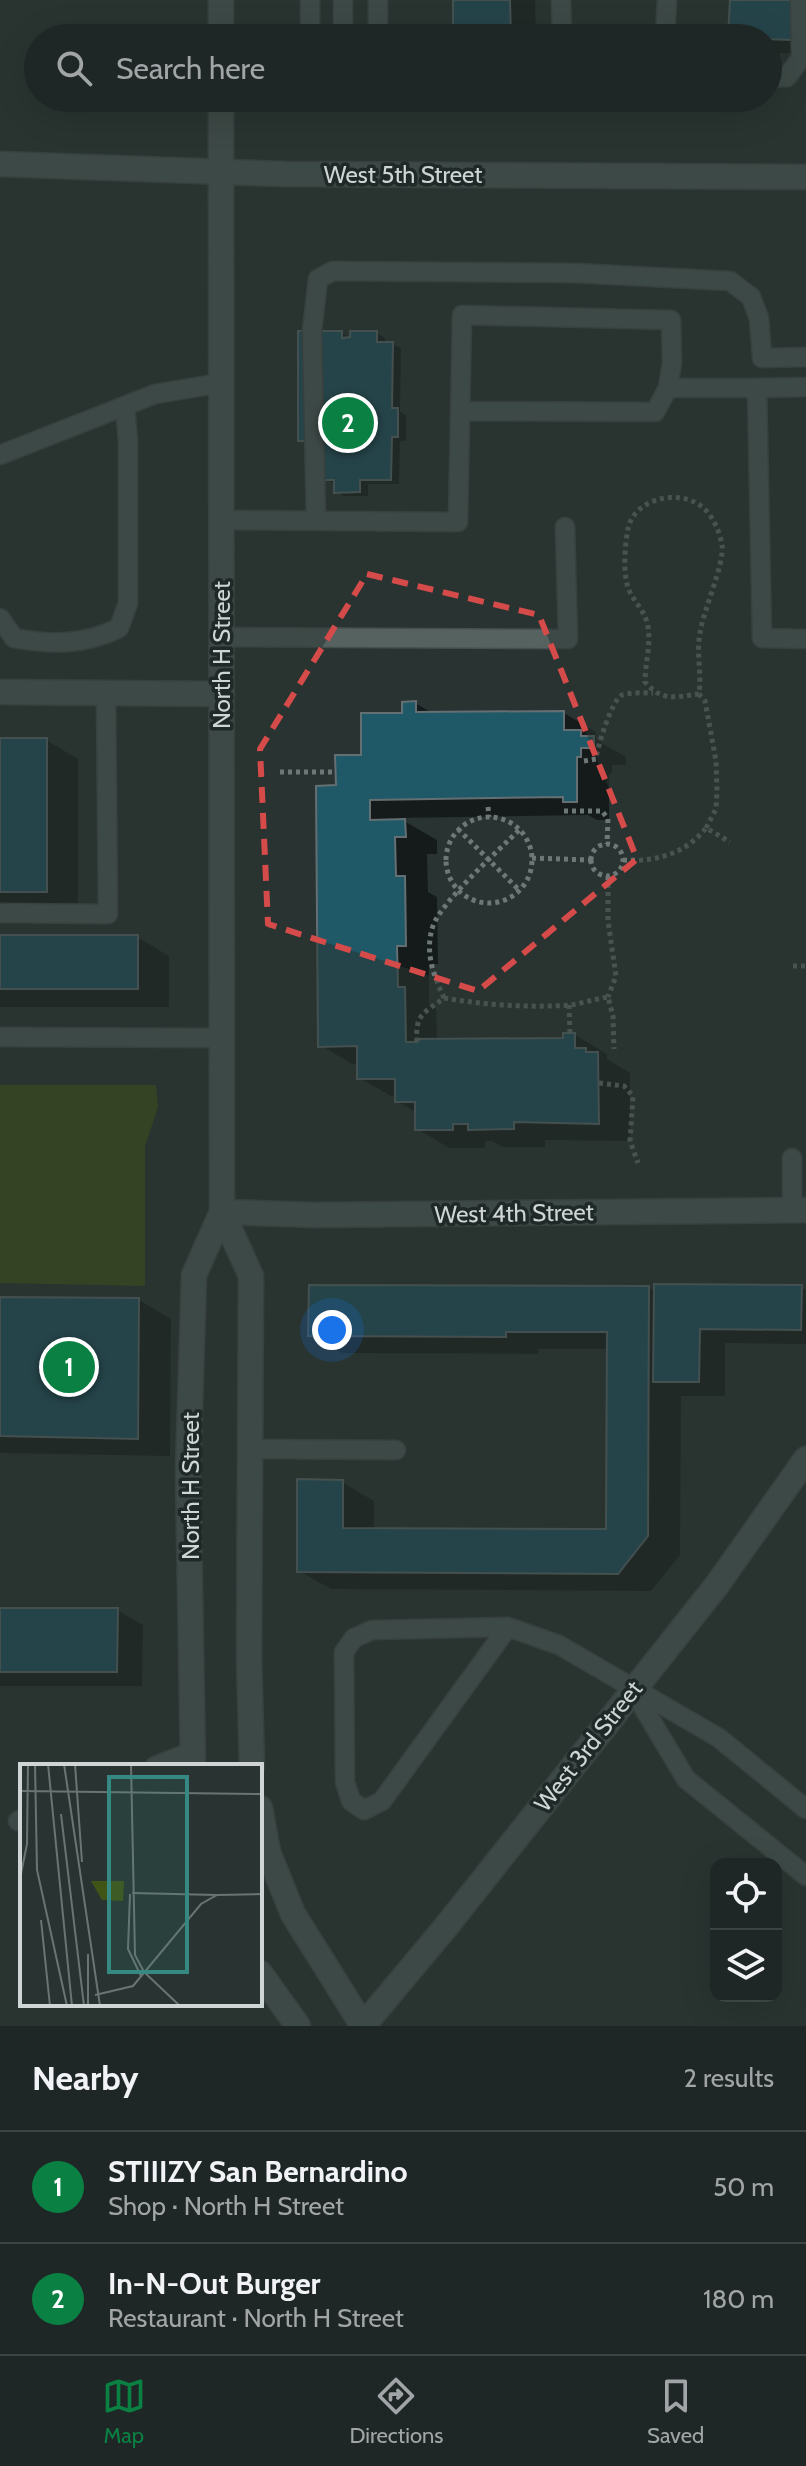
<!DOCTYPE html>
<html lang="en">
<head>
<meta charset="utf-8">
<style>
	:root { --surface:#1f2726; --page:#272f2e; --text:#f1f3f6; --muted:#a1a5a7; --line:#3c4443; --accent:#0b8043 }
	body { margin:0; font-family:Cabin,sans-serif; background:var(--page); color:var(--text) }
	.controls { position:absolute; right:24px; bottom:24px; display:grid; overflow:hidden; border-radius:16px; box-shadow:0 8px 32px #0002 }
	.controls button { width:72px; height:72px; display:grid; place-items:center; padding:0; border:0; border-bottom:2px solid var(--line); background:var(--surface); color:var(--text); font:40px sans-serif }
	.you { position:absolute; left:332px; top:1330px; width:28px; height:28px; margin:-20px; border:6px solid #fff; border-radius:50%; background:#1a73e8; box-shadow:0 0 0 12px #1a73e833 }
	.badge { display:grid; place-items:center; width:52px; height:52px; border-radius:50%; background:var(--accent); color:#fff; font-size:26px; font-weight:700 }
	.pin { position:absolute; translate:-50% -50%; border:4px solid #fff; box-shadow:0 2px 8px #0006 }
	.list { margin:0; padding:0; list-style:none }
	h2 { display:flex; justify-content:space-between; align-items:center; height:104px; margin:0; padding:0 32px; font-size:34px }
	h2 small { font-size:26px; font-weight:400; color:var(--muted) }
	.list li { display:grid; grid-template-columns:52px 1fr auto; gap:24px; align-items:center; box-sizing:border-box; height:112px; padding:0 32px; border-top:2px solid var(--line) }
	.list b { display:block; font-size:30px; white-space:nowrap }
	.list p { margin:0; font-size:26px; white-space:nowrap; color:var(--muted) }
	.list em { font-size:26px; font-style:normal; color:var(--muted) }
	.icon { flex:none; width:44px; height:44px; fill:none; stroke:currentColor; stroke-width:2; stroke-linecap:round; stroke-linejoin:round }
	.map { position:relative; flex:none; width:806px; height:2026px; overflow:hidden }
	.search { position:absolute; background:var(--surface); box-shadow:0 8px 32px #0002; left:24px; right:24px; top:24px; height:88px; display:flex; align-items:center; gap:20px; box-sizing:border-box; padding:0 28px; border-radius:44px; color:var(--muted); font-size:30px }
	.sheet { height:328px; background:var(--surface) }
	nav { display:flex; justify-content:space-around; align-items:center; box-sizing:border-box; height:112px; border-top:2px solid var(--line); background:var(--surface); font-size:22px; color:var(--muted) }
	nav a { display:grid; justify-items:center; gap:4px }
	nav .on { color:var(--accent) }
	.map>svg:first-child { display:block }
</style>
</head>
<body>
<div class="map">
<svg width="806" height="2026" viewBox="0 0 806 2026">
	<rect width="100%" height="100%" fill="#293432"/>
	<!-- green -->
	<path fill="#3f5415" d="M0,1085H156L158,1107L145,1146V1286L0,1283Z"/>
	<!-- shadow -->
	<path fill="#0007" d="M455,0H535L536,38H455Z
		M731,0H806V54L780,53V59H768V38Z
		M342,333L352,339L377,333L385,338V344H392L401,348L400,412L406,415V441H400L399,484H368V496H344L336,492V484L324,479L309,445L300,440Z
		M415,703L434,714L564,713L596,732V740L626,757V765H612V774H609V820H597L588,815L399,818L437,840V854H427L428,892L437,897L438,964H429V1004L436,1008L437,1041L565,1040L575,1035L607,1054V1059L630,1073V1141L545,1140V1147H502L492,1141H485V1148H449L417,1129V1113L397,1101V1096H391L359,1078V1064H352L320,1045L338,787Z
		M0,740H46L78,759V910H0Z
		M0,937H137L169,956V1007H0Z
		M801,1287L806,1290V1344L725,1343V1396H681L680,1555L651,1591L331,1589L299,1571L342,1482L374,1501V1530L608,1531L609,1349H538V1354L342,1353L310,1334L649,1288L656,1292Z
		M0,1299L139,1300L171,1319L170,1456L0,1453Z
		M0,1610H117L143,1625L142,1686H0Z"/>
	<!-- building -->
	<path fill="#1f5866" stroke="#646f73" stroke-width="2" d="M453,0H510L511,37L521,38H453Z
		M730,0H791L792,40L728,38Z
		M298,331H342V338L350,337V331H377V342H393L392,408H398V437H392L391,480H360V492L334,493V480H322V441H298Z
		M416,701V712L564,711V730H581V736H594V748H581V757H577V802H563V797L370,800V820L405,819L406,837H395L396,876H405L406,946H397L398,987H405L406,1042H417V1039L563,1038V1033H575V1048H586V1052H598L599,1124L514,1122V1129L468,1130V1124H453V1130H415V1102H395V1079H357V1046L318,1047L316,786L336,785L335,755H361V713H402V702Z
		M0,738H47V892H0Z
		M0,935H138V989H0Z
		M654,1284L802,1285L801,1330L700,1329L699,1382H653Z
		M309,1285L649,1286L648,1536L618,1574L297,1572V1479L343,1480V1528L606,1529L607,1332H506V1337L308,1336Z
		M0,1297L139,1298L138,1439L0,1436Z
		M0,1608H118L117,1672H0Z"/>
	<g fill="none" stroke-linecap="round" stroke-linejoin="round">
		<!-- lane casing -->
		<g stroke="#474f4e" stroke-width="21">
			<path id="lane" d="M310,0V38
				M343,0V38
				M378,0V38
				M561,0L562,38
				M665,38L667,0
				M768,78L787,77L801,58L800,0
				M668,388H757L762,638L806,639
				M757,388L806,387
				M0,455L155,394L221,383
				M221,520L458,522L462,315L671,320L672,362L668,388L655,412L461,411
				M316,521L312,331L318,279L333,271L575,273L730,281L751,297L759,318L762,358L806,357
				M0,618L14,638C51,645 85,645 119,628L128,603V441L125,406
				M221,637L568,639L565,527
				M0,913L108,914L106,693
				M0,1037L222,1038
				M792,1158V1211
				M250,1449L396,1450
				M508,1627L382,1801L364,1810L351,1801L345,1782L344,1652L354,1638L372,1630L508,1627L559,1645L719,1738L806,1809
				M634,1692L686,1779L806,1876
				M155,1766L193,1751
				M18,1821L22,1819"/>
		</g>
		<!-- street casing -->
		<g stroke="#474f4e" stroke-width="27">
			<path id="street" d="M0,692L222,694"/>
		</g>
		<!-- secondary casing -->
		<g stroke="#474f4e" stroke-width="27">
			<path id="secondary" d="M221,0V38
				M221,98L222,1212L251,1276L249,1658L252,1766
				M0,164L283,174L806,177
				M222,1212L315,1215L806,1210
				M193,1766L188,1470L194,1275L222,1212
				M260,1808L268,1852L293,1914L363,2026L445,1928L717,1585L806,1459
				M260,1973L298,2026"/>
		</g>
		<!-- path -->
		<path stroke="#6e7876" stroke-width="5" stroke-dasharray="4 4" stroke-linecap="butt" d="M699,694C675,697 662,702 645,682C645,664 651,645 648,627C646,610 630,599 627,584C623,568 625,544 628,529C633,502 669,491 692,501C709,507 719,528 722,545C725,563 703,611 700,633C696,654 702,674 699,694L705,701L716,761L717,791L716,809L706,828
			M584,761L596,759C597,748 612,699 622,695C630,692 644,693 653,693
			M280,772H336
			M488,807L489,817
			M564,811H602L608,819L607,844
			M446 860a43 43 0 1 1 86 0a43 43 0 1 1-86 0Z
			M458,829L519,890
			M591 860a16 16 0 1 1 32 0a16 16 0 1 1-32 0Z
			M532,858L590,860
			M623,860C656,862 685,854 706,828L730,842
			M608,876V921L616,976L608,997
			M793,966H806
			M444,998C434,976 424,952 433,926C441,902 499,850 519,830
			M569,1005L570,1033
			M417,1042C415,1014 423,1014 444,998C485,1005 529,1008 571,1005C583,1003 595,999 608,997L613,1016L614,1049
			M599,1083L624,1086L633,1096L630,1141L638,1163"/>
		<!-- lane -->
		<use href="#lane" stroke="#566260" stroke-width="18"/>
		<!-- street -->
		<use href="#street" stroke="#566260" stroke-width="24"/>
		<!-- secondary -->
		<use href="#secondary" stroke="#566260" stroke-width="24"/>
	</g>
	<!-- marked area -->
	<path d="M0 0H806V2026H0ZM367,574L539,615L637,859L478,991L268,924L260,749Z" fill="#293432" fill-opacity=".55" fill-rule="evenodd"/>
	<path fill="none" stroke="#d44b4a" stroke-width="6" stroke-dasharray="16 10" stroke-linejoin="round" d="M367,574L539,615L637,859L478,991L268,924L260,749Z"/>
	<g text-anchor="middle" dominant-baseline="central" stroke-width="7" stroke-linejoin="round" paint-order="stroke">
		<!-- street labels -->
		<g font-size="24" fill="#ced5d4" stroke="#1f2a28">
			<text x="403" y="174">West 5th Street</text>
			<text transform="translate(221 655) rotate(-90)">North H Street</text>
			<text transform="translate(514 1213) rotate(-1)">West 4th Street</text>
			<text transform="translate(190 1486) rotate(-90)">North H Street</text>
			<text transform="translate(588 1746) rotate(-52)">West 3rd Street</text>
		</g>
	</g>
	<!-- overview -->
	<g transform="translate(20 1764)">
		<rect width="242" height="242" fill="#293432"/>
		<path d="M71,117H104L103,137L82,136Z" fill="#3f5415"/>
		<path fill="none" stroke="#6b7473" stroke-width="2" d="M15,0L17,106L47,242M28,0L52,242M44,0L80,242M55,0L62,98M111,0L115,191L124,208L160,242M0,27L242,30M41,50L64,242M0,115L7,80L8,0M112,129L197,131M110,130L108,185L121,212M21,156L30,242M75,231L113,222L181,140L197,131L242,130M68,242V190"/>
		<path fill="#358982" fill-opacity="0.15" stroke="#358982" stroke-width="4" d="M89,13H167V208H89Z"/>
		<rect width="242" height="242" fill="none" stroke="#ced5d4" stroke-width="4"/>
	</g>
</svg>
<div class="controls">
<button><svg class="icon" aria-label="locate" viewBox="0 0 24 24"><circle cx="12" cy="12" r="6"/><path d="M12 2v4M12 18v4M2 12h4M18 12h4"/></svg></button>
<button><svg class="icon" aria-label="layers" viewBox="0 0 24 24"><path d="M12 4l9 5-9 5-9-5zM3 14l9 5 9-5"/></svg></button>
</div>
<div class="you"></div>
<div class="pin badge" style="left:69px;top:1367px">1</div>
<div class="pin badge" style="left:348px;top:423px">2</div>
<div class="search"><svg class="icon" aria-label="search" viewBox="0 0 24 24"><circle cx="10" cy="10" r="6"/><path d="M15 15l6 6"/></svg>Search here</div>
</div>
<section class="sheet">
<h2>Nearby<small>2 results</small></h2>
<ul class="list">
<li><span class="badge">1</span><div><b>STIIIZY San Bernardino</b><p>Shop · North H Street</p></div><em>50 m</em></li>
<li><span class="badge">2</span><div><b>In-N-Out Burger</b><p>Restaurant · North H Street</p></div><em>180 m</em></li>
</ul>
</section>
<nav>
<a class="on"><svg class="icon" aria-label="map" viewBox="0 0 24 24"><path d="M3 6l6-2 6 2 6-2v14l-6 2-6-2-6 2zM9 4v14M15 6v14"/></svg>Map</a>
<a><svg class="icon" aria-label="directions" viewBox="0 0 24 24"><path d="M12 3l9 9-9 9-9-9zM9 14v-3h6M13 9l2 2-2 2"/></svg>Directions</a>
<a><svg class="icon" aria-label="saved" viewBox="0 0 24 24"><path d="M7 4h10v16l-5-4-5 4z"/></svg>Saved</a>
</nav>
</body>
</html>
